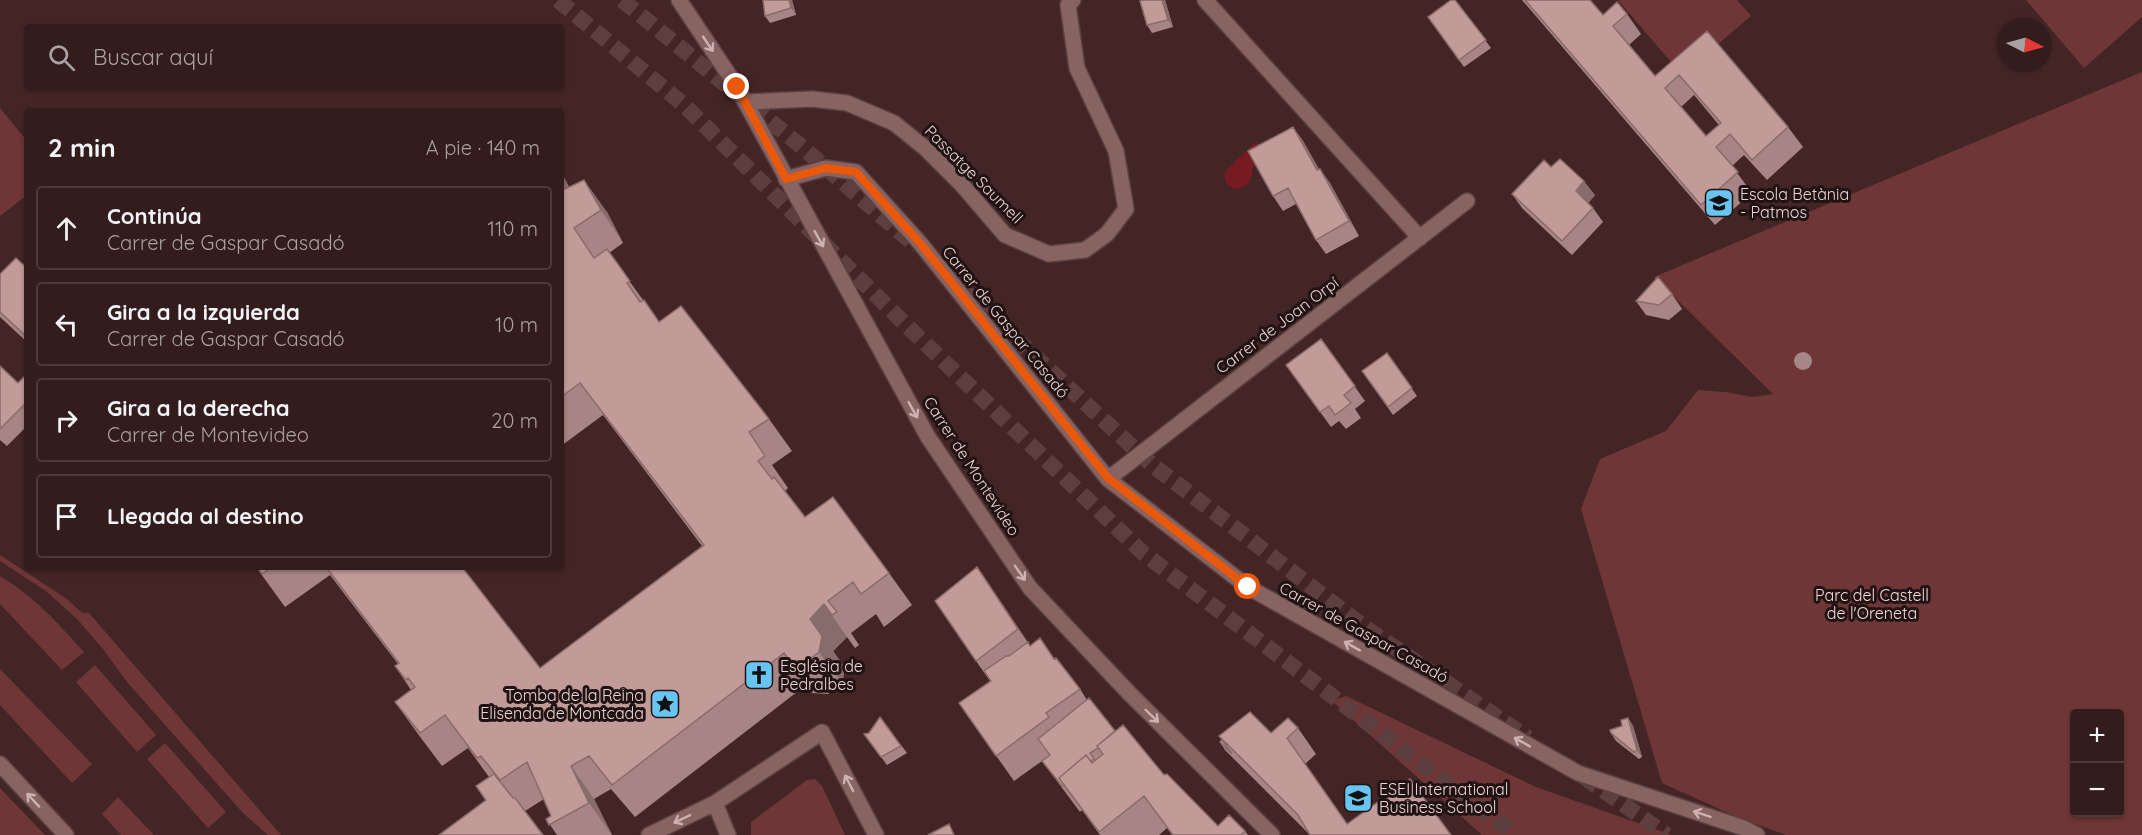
<!DOCTYPE html>
<html lang="es">
<head>
<meta charset="utf-8">
<style>
	:root { --surface:#331c1c; --page:#3e2929; --text:#f1f3f6; --muted:#a9a1a3; --line:#4e3a3b }
	body { margin:0; font-family:Quicksand,sans-serif; background:var(--page); color:var(--text) }
	.controls { position:absolute; right:18px; bottom:18px; display:grid; overflow:hidden; border-radius:6px; box-shadow:0 2px 4px #0004 }
	.controls button { width:54px; height:54px; display:grid; place-items:center; padding:0; border:0; border-bottom:2px solid var(--line); background:var(--surface); color:var(--text); font:30px sans-serif }
	.compass { position:absolute; left:1998px; top:18px; width:54px; height:54px; border-radius:50%; background:var(--surface); box-shadow:0 2px 4px #0004; rotate:96deg }
	.stop { position:absolute; width:18px; height:18px; margin:-14px; border:4px solid #ea580c; border-radius:50%; background:#fff }
	.stop.end { background:#ea580c; border-color:#fff; box-shadow:0 2px 6px #0008 }
	.list { margin:0; padding:0; list-style:none }
	h2 { display:flex; justify-content:space-between; align-items:center; height:78px; margin:0; padding:0 24px; font-size:26px }
	h2 small { font-size:20px; font-weight:400; color:var(--muted) }
	.list li { display:grid; grid-template-columns:39px 1fr auto; gap:18px; align-items:center; box-sizing:border-box; height:84px; margin:0 12px 12px; padding:0 12px; border:2px solid var(--line); border-radius:6px }
	.list b { display:block; font-size:22px; white-space:nowrap }
	.list p { margin:0; font-size:20px; white-space:nowrap; color:var(--muted) }
	.list em { font-size:20px; font-style:normal; color:var(--muted) }
	.icon { flex:none; width:33px; height:33px; fill:none; stroke:currentColor; stroke-width:2; stroke-linecap:round; stroke-linejoin:round }
	.map { position:relative; flex:none; width:2142px; height:835px; overflow:hidden }
	.search { position:absolute; background:var(--surface); box-shadow:0 2px 4px #0004; left:24px; top:24px; width:540px; height:66px; display:flex; align-items:center; gap:15px; box-sizing:border-box; padding:0 21px; border-radius:6px; color:var(--muted); font-size:22px }
	.panel { position:absolute; background:var(--surface); box-shadow:0 2px 4px #0004; left:24px; top:108px; width:540px; height:462px; border-radius:6px }
	.map>svg:first-child { display:block }
</style>
</head>
<body>
<div class="map">
<svg width="2142" height="835" viewBox="0 0 2142 835">
	<rect width="100%" height="100%" fill="#442525"/>
	<!-- green -->
	<path fill="#6e3636" fill-rule="evenodd" d="M1618,0H1737L1751,16L1682,75Z
		M2026,0H2142V17L2084,68Z
		M2142,72V835H1786L1737,817L1662,783L1581,509L1600,459L1666,431L1698,390L1726,392L1752,397L1773,394L1654,277ZM2074,714H2120V812H2074Z
		M0,108L27,141V195L0,216Z
		M0,555L67,599L82,613H89L281,835H268L243,813L127,682L103,649L77,619L46,591L0,561Z
		M0,576C36,598 56,621 84,652L62,670L0,604Z
		M95,665L156,735L137,752L76,682Z
		M0,669L92,764L72,783L0,705Z
		M1346,696L1536,787L1672,835H1482L1332,701Z
		M165,743L226,812L208,828L147,759Z
		M815,779L822,786L845,835H751V822L807,780Z
		M0,788L45,835H0Z
		M118,797L154,835H121L102,814Z"/>
	<!-- water -->
	<path fill="#771b23" d="M1254,143L1262,144L1264,159L1252,168C1253,199 1218,191 1226,171Z"/>
	<g fill="none" stroke-linecap="round" stroke-linejoin="round">
		<!-- trunk-tunnel -->
		<path stroke="#5d3f3f" stroke-width="16" stroke-dasharray="16 8" stroke-linecap="butt" d="M558,0L684,105L905,324L1143,553L1516,835
			M622,0L802,147L917,247
			M962,289L1151,464L1363,626L1528,738
			M1584,777L1667,835"/>
		<!-- minor casing -->
		<g stroke="#5b4141" stroke-width="18">
			<path id="minor" d="M1205,0L1420,238
				M745,102L812,99L847,103L894,123L925,148L963,186L1005,235L1049,254L1085,250L1107,234L1126,209L1116,151L1077,68L1068,5L1073,0
				M786,179L826,168L856,172L920,243L1108,479L1248,587L1578,773L1744,828L1757,835
				M1108,479L1467,201
				M649,835L715,803
				M728,835L715,803L822,732L876,835"/>
		</g>
		<!-- tertiary casing -->
		<g stroke="#5b4141" stroke-width="18">
			<path id="tertiary" d="M679,0L737,87L928,437L1030,588L1129,693L1272,835
				M0,764L66,835"/>
		</g>
		<!-- minor -->
		<use href="#minor" stroke="#876362" stroke-width="15"/>
		<!-- tertiary -->
		<use href="#tertiary" stroke="#876362" stroke-width="15"/>
	</g>
	<!-- trees -->
	<circle fill="#a58787" cx="1803" cy="361" r="9"/>
	<!-- wall -->
	<path fill="#a78584" fill-rule="evenodd" d="M763,0H792L796,15L770,23L765,16Z
		M1165,0L1173,27L1152,33L1147,25Z
		M1455,0L1491,48L1464,67L1428,17Z
		M1522,0H1590L1603,15L1627,14L1641,34L1629,45L1655,76L1707,31L1788,127L1803,147L1767,180L1744,155L1732,166L1752,193L1715,225ZM1694,95L1719,125L1706,136L1681,107Z
		M1293,127L1303,141L1319,169L1330,183L1359,236L1326,254L1316,240L1296,204L1283,211L1273,196Z
		M1551,167L1595,195L1588,203L1593,208L1603,222L1572,255L1522,208L1512,194Z
		M561,172L569,187L607,212L623,243L609,253L659,322L769,419L792,451L772,465L788,488L785,491L805,517L889,573L912,605L884,627L876,614L851,633L859,645L855,648L847,637L833,651L845,668L842,684L828,694L812,693L806,685L635,817L611,789L594,799L612,835H557L546,819L551,816L544,799L525,811L485,800L476,786L489,777L468,748L442,766L418,734L395,702L411,690L395,666L398,664L330,575L285,607L256,567H462L540,668L702,546L603,415L561,446Z
		M27,268V342L0,317V274Z
		M1672,294L1682,309L1669,320L1646,315L1636,301Z
		M1321,339L1365,401L1355,409L1361,418L1346,429L1339,421L1331,427L1286,365Z
		M1387,353L1417,396L1393,415L1362,371Z
		M0,366L18,383L27,374V426L7,446L0,440Z
		M977,567L1030,646L1055,659L1080,689L1087,700L1115,731L1164,775L1218,826L1245,831L1248,835H1172L1167,828L1159,835H1100L1082,810L1080,812L1042,761L1014,781L959,703L990,681L976,661Z
		M880,717L907,753L887,765L864,734L869,733Z
		M1628,718L1633,726L1642,757L1639,759L1616,741L1611,733L1622,726Z
		M1298,728L1316,754L1305,764L1347,824L1451,835H1310L1225,750L1220,742L1222,740L1219,736L1271,733Z"/>
	<!-- shaded-wall -->
	<path fill="#886c6b" d="M789,0H792L796,15L791,8Z
		M1162,0H1165L1173,27L1168,20Z
		M1293,127L1303,141L1327,185L1317,170Z
		M1320,169L1330,183L1359,236L1349,221Z
		M561,172L588,222L565,189L561,181Z
		M584,180L607,212L623,243L601,210Z
		M1584,181L1595,195L1586,206L1576,191Z
		M977,567L995,593L1048,672L1018,629Z
		M824,604L847,637L833,651L845,668L842,684L819,652L810,619Z
		M1628,718L1633,726L1642,757L1637,750Z
		M571,766L594,799L612,835L589,803Z"/>
	<!-- building -->
	<path fill="#c29b99" stroke="#886c6b" stroke-width="1.5" fill-rule="evenodd" d="M763,0H789L791,8L765,16Z
		M1144,0H1162L1168,20L1147,25L1140,1Z
		M1451,0H1455L1486,40L1459,60L1428,17Z
		M1525,0H1590L1603,15L1617,2L1627,14L1613,26L1655,76L1707,31L1788,127L1752,160L1730,134L1716,147L1738,172L1701,205ZM1679,75L1721,123L1706,136L1665,88Z
		M1293,127L1317,170L1320,169L1349,221L1316,240L1288,188L1273,196L1248,151Z
		M1560,159L1584,181L1576,191L1593,208L1562,241L1512,194L1544,160L1551,167Z
		M584,180L601,210L574,228L594,258L607,249L630,281L627,283L640,302L644,300L659,322L681,306L769,419L749,432L765,456L758,461L772,479L774,477L805,517L833,497L889,573L861,594L853,582L828,601L837,612L832,615L824,604L810,619L822,636L819,652L806,662L789,660L784,653L612,785L589,756L571,766L589,803L549,825L546,819L551,816L527,762L500,780L481,756L477,758L445,715L420,733L395,702L415,687L408,678L406,680L395,666L399,663L326,567H462L540,668L704,545L580,383L561,397V181L565,189Z
		M16,258L27,268V337L0,312V274Z
		M1658,277L1672,294L1659,305L1636,301Z
		M1321,339L1355,386L1344,395L1351,403L1335,415L1329,406L1320,412L1286,365Z
		M1387,353L1412,388L1388,407L1362,371Z
		M0,366L18,383L27,374V402L0,429Z
		M257,567H272L262,574Z
		M977,567L1018,629L976,661L935,601Z
		M1040,638L1054,659L1056,658L1080,689L1046,713L1049,717L996,756L959,703L991,681L984,671L1006,656H1009L1028,642L1030,646Z
		M1089,698L1115,731L1097,746L1098,748L1090,753L1094,759L1091,761L1086,755L1059,778L1064,785L1062,786L1042,761L1050,755L1038,739Z
		M1250,712L1271,733L1288,718L1298,728L1287,738L1347,824L1410,779L1451,835H1310L1298,815L1219,736Z
		M880,717L901,746L881,757L864,734L869,733Z
		M1628,718L1637,750L1634,752L1611,733L1610,730L1622,726L1621,720Z
		M1123,725L1164,775L1167,774L1218,826L1229,815L1245,831L1241,835H1173L1144,796L1099,832L1059,778L1086,755L1092,763L1103,754L1097,746Z
		M1222,740L1232,754L1220,742Z
		M494,774L513,798H515L543,835H439L486,800L476,786Z
		M949,824L954,835H928Z"/>
	<!-- one-way arrows -->
	<defs><path id="oneway-shaft" d="M-6 0H5M1.5-3L5.5 0L1.5 3" fill="none" stroke-width="1.6" stroke-linecap="round" stroke-linejoin="round" transform="scale(1.5)"/></defs>
	<g stroke="#ccb2b1">
		<use href="#oneway-shaft" transform="translate(708 44) rotate(56)"/>
		<use href="#oneway-shaft" transform="translate(819 239) rotate(61)"/>
		<use href="#oneway-shaft" transform="translate(913 410) rotate(61)"/>
		<use href="#oneway-shaft" transform="translate(1020 573) rotate(55)"/>
		<use href="#oneway-shaft" transform="translate(1352 646) rotate(-151)"/>
		<use href="#oneway-shaft" transform="translate(1152 716) rotate(44)"/>
		<use href="#oneway-shaft" transform="translate(1522 742) rotate(-151)"/>
		<use href="#oneway-shaft" transform="translate(849 783) rotate(-117)"/>
		<use href="#oneway-shaft" transform="translate(33 800) rotate(-133)"/>
		<use href="#oneway-shaft" transform="translate(1702 814) rotate(-162)"/>
		<use href="#oneway-shaft" transform="translate(682 819) rotate(154)"/>
	</g>
	<g fill="none" stroke-linecap="round" stroke-linejoin="round">
		<!-- route -->
		<path stroke="#ea580c" stroke-width="8" d="M737,87L786,179L826,168L856,172L920,243L1108,478L1248,587"/>
	</g>
	<!-- icons -->
	<defs>
		<g id="school-square" transform="scale(1.5)"><rect x="-9" y="-9" width="18" height="18" rx="4" fill="#68c4f0" stroke="#211313"/><path d="M0-5L7-2L0 1L-7-2ZM-4 1L0 2.5L4 1V4Q0 6-4 4Z" fill="#111"/></g>
		<g id="church-square" transform="scale(1.5)"><rect x="-9" y="-9" width="18" height="18" rx="4" fill="#68c4f0" stroke="#211313"/><path d="M-1.2-6h2.4v3.5h3.3v2.4h-3.3V6h-2.4V-.1h-3.3v-2.4h3.3Z" fill="#111"/></g>
		<g id="sight-square" transform="scale(1.5)"><rect x="-9" y="-9" width="18" height="18" rx="4" fill="#68c4f0" stroke="#211313"/><path d="M0-6L1.8-2.2L6-1.7L2.9 1.2L3.7 5.4L0 3.3L-3.7 5.4L-2.9 1.2L-6-1.7L-1.8-2.2Z" fill="#111"/></g>
		<g id="university-square" transform="scale(1.5)"><rect x="-9" y="-9" width="18" height="18" rx="4" fill="#68c4f0" stroke="#211313"/><path d="M0-5L7-2L0 1L-7-2ZM-4 1L0 2.5L4 1V4Q0 6-4 4Z" fill="#111"/></g>
	</defs>
	<g fill-rule="evenodd">
		<use href="#school-square" x="1719" y="203"/>
		<use href="#church-square" x="759" y="675"/>
		<use href="#sight-square" x="665" y="704"/>
		<use href="#university-square" x="1358" y="798"/>
	</g>
	<g text-anchor="middle" dominant-baseline="central" stroke-width="6" stroke-linejoin="round" paint-order="stroke">
		<!-- street labels -->
		<g font-size="16" fill="#e9d4d3" stroke="#211313">
			<text transform="translate(974 174) rotate(45)">Passatge Saumell</text>
			<text transform="translate(1006 322) rotate(51)">Carrer de Gaspar Casadó</text>
			<text transform="translate(1277 325) rotate(-37)">Carrer de Joan Orpí</text>
			<text transform="translate(972 466) rotate(57)">Carrer de Montevideo</text>
			<text transform="translate(1364 632) rotate(29)">Carrer de Gaspar Casadó</text>
		</g>
		<!-- poi labels -->
		<g font-size="16" fill="#e9d4d3" stroke="#211313" text-anchor="start">
			<text x="1740" y="194">Escola Betània<tspan x="1740" dy="18">- Patmos</tspan></text>
			<text x="780" y="666">Església de<tspan x="780" dy="18">Pedralbes</tspan></text>
			<text x="644" y="695" text-anchor="end">Tomba de la Reina<tspan x="644" dy="18">Elisenda de Montcada</tspan></text>
			<text x="1379" y="789">ESEI International<tspan x="1379" dy="18">Business School</tspan></text>
		</g>
		<!-- park labels -->
		<g font-size="16" fill="#f4d8d7" stroke="#211313">
			<text x="1872" y="595">Parc del Castell<tspan x="1872" dy="18">de l'Oreneta</tspan></text>
		</g>
	</g>
</svg>
<div class="controls">
<button>+</button>
<button>−</button>
</div>
<svg class="compass" viewBox="-18 -18 36 36"><path d="M0-13l5 13h-10z" fill="#e53935"/><path d="M0 13l5-13h-10z" fill="#a9a1a3"/></svg>
<div class="stop" style="left:1248px;top:587px"></div>
<div class="stop end" style="left:737px;top:87px"></div>
<div class="search"><svg class="icon" aria-label="search" viewBox="0 0 24 24"><circle cx="10" cy="10" r="6"/><path d="M15 15l6 6"/></svg>Buscar aquí</div>
<section class="panel">
<h2>2 min<small>A pie · 140 m</small></h2>
<ul class="list">
<li><svg class="icon" aria-label="ahead" viewBox="0 0 24 24"><path d="M12 20V5M6 11l6-6 6 6"/></svg><div><b>Continúa</b><p>Carrer de Gaspar Casadó</p></div><em>110 m</em></li>
<li><svg class="icon" aria-label="left" viewBox="0 0 24 24"><path d="M17 20v-9H6M10 6l-5 5 5 5"/></svg><div><b>Gira a la izquierda</b><p>Carrer de Gaspar Casadó</p></div><em>10 m</em></li>
<li><svg class="icon" aria-label="right" viewBox="0 0 24 24"><path d="M7 20v-9h11M14 6l5 5-5 5"/></svg><div><b>Gira a la derecha</b><p>Carrer de Montevideo</p></div><em>20 m</em></li>
<li><svg class="icon" aria-label="arrive" viewBox="0 0 24 24"><path d="M6 21V4h12l-3 4 3 4H6"/></svg><div><b>Llegada al destino</b></div></li>
</ul>
</section>
</div>
</body>
</html>
